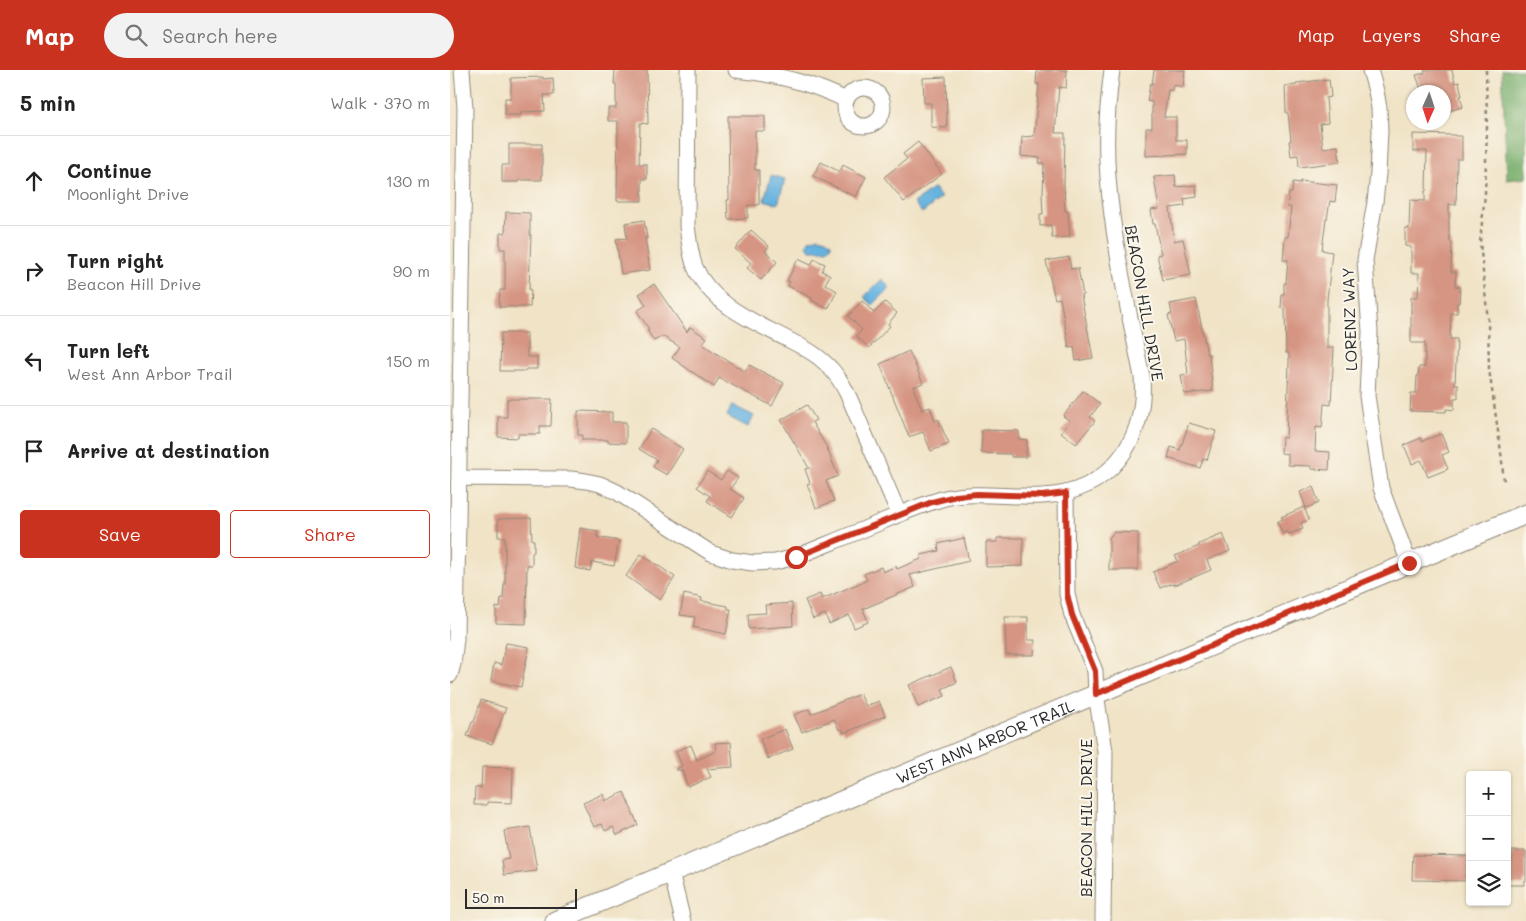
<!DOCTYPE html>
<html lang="en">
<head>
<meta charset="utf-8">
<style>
	:root { --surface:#fff; --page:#f2f2f2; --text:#222; --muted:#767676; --line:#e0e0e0; --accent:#c8321e }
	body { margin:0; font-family:Mali,sans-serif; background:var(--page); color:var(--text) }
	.controls { position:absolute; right:15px; bottom:15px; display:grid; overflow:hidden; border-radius:5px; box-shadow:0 1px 4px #0004 }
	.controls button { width:45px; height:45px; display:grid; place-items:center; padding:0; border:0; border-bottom:1px solid var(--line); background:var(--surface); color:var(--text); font:25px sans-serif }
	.compass { position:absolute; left:956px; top:15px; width:45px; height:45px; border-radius:50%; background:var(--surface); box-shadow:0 1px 4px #0004; rotate:183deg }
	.scale { position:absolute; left:15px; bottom:12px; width:112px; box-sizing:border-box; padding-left:5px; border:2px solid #2b2b2b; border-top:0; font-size:14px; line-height:18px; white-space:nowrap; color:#2b2b2b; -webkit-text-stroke:4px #fbf7ec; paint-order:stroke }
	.stop { position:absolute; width:15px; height:15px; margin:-11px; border:4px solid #c8321e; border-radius:50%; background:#fff }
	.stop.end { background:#c8321e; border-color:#fff; box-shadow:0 1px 5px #0008 }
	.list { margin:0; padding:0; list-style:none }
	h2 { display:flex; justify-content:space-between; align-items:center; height:65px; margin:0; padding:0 20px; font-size:21px }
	h2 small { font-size:16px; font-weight:400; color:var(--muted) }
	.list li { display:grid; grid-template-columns:32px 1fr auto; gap:15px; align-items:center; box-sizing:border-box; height:90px; padding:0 20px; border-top:1px solid var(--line) }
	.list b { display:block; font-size:19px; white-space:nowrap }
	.list p { margin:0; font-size:16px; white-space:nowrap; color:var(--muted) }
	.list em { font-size:16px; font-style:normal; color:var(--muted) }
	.actions { display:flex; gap:10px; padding:15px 20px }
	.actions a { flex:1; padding:11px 0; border:1px solid var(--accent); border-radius:5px; text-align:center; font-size:18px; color:var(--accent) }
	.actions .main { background:var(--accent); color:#fff }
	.icon { flex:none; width:28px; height:28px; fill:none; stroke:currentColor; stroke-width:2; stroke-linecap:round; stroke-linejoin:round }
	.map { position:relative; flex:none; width:1076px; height:851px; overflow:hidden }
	header { display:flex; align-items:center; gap:30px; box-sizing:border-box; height:70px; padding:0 25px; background:var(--accent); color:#fff }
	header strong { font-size:24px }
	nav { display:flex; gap:28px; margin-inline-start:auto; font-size:18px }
	.search { width:350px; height:45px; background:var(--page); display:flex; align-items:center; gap:12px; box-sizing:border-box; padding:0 18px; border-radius:28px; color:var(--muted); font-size:19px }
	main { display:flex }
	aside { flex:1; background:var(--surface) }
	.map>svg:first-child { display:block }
</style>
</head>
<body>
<header>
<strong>Map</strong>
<div class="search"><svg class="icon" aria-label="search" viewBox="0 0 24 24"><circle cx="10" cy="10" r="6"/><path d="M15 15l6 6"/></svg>Search here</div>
<nav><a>Map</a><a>Layers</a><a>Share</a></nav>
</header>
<main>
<aside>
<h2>5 min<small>Walk · 370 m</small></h2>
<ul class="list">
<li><svg class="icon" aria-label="ahead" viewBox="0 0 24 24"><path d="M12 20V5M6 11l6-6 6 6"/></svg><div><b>Continue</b><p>Moonlight Drive</p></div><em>130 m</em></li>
<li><svg class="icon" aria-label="right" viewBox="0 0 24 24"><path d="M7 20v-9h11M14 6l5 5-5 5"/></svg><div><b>Turn right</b><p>Beacon Hill Drive</p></div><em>90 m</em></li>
<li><svg class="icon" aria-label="left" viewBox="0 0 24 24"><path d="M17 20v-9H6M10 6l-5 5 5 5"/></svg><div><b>Turn left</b><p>West Ann Arbor Trail</p></div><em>150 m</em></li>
<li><svg class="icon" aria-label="arrive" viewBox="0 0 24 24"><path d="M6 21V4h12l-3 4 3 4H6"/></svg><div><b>Arrive at destination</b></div></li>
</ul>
<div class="actions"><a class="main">Save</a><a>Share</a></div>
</aside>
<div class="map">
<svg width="1076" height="851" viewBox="0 0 1076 851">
	<rect width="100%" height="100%" fill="#fbf7ec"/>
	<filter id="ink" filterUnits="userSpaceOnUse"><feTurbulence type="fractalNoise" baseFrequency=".02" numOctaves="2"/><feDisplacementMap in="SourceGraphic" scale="10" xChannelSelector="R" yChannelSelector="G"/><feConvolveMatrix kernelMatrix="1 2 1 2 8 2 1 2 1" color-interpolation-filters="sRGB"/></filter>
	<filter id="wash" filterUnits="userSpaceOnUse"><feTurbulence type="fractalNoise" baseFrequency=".0096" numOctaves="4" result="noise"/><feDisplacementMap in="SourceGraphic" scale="20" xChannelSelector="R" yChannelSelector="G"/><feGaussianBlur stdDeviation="1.12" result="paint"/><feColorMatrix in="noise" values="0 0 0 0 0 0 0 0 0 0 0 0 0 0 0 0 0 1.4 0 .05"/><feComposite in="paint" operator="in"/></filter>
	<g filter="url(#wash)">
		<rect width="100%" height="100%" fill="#f0e3c6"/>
		<!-- forest -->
		<path fill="#73ab68" stroke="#4f6b4a" d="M1052,0H1076V108L1057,110Z"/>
		<!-- water -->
		<path fill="#66b2df" stroke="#486e85" d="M321,105L335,109L328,134L314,130Z
			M484,118L491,128L472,143L464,133Z
			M369,167L376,169L381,173V177L377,180H360L357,175L359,170Z
			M432,209L440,218L423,235L414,227Z
			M282,335L304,346L298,357L277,346Z"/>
		<g id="blocks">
			<!-- building -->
			<path fill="#d69482" d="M167,0H197L198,54L190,53L189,94H197V109H192V131H167L168,51H158V38H166V14H164L165,1Z
				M587,0H617L616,18L609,17L605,63H615L614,115L615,141H618L620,167L602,168L601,155L590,156V144H593L592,124H593L594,93H589L590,88L571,86L572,67L584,66L589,14H586Z
				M704,0H735L733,17L723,15L722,20H718L714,47H726V70H737V84L696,86V58H702V32L697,31L700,14H702Z
				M974,0H1002L1005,13L1009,12L1012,26H1010L1013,37L994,42V22H972L966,5L975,3Z
				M93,7V9L103,8L104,25H94L95,41L71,42V45H55V28H61V8Z
				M496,7L497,58L481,57V33H474L473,8Z
				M879,9L881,27L876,28L878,53L870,54L873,78L888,76L890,92L849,97L848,85L841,86L839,71L841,70L838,43H836L835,16L847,15V13Z
				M278,46H315V61H305V100H309V135H298V148L278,149L277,130H279Z
				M963,64L1005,65V66H1012V89H1007L1006,135L999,134V162L1000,172H1002L1001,202H1006L1005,216L1010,217L1009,233H1007V243H1001L1000,269H1007L1005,314H1008V328H1004V340L996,339V342L960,341L961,323H966L967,306L968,307L969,297H975V273H961V227H968L969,203H961V177L955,176V158L959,159L960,130L975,131V121H976L977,81H963Z
				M468,72L492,104L454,132L434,107L457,89L453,84Z
				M59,74H92V110H69V112H52V95H59Z
				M371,92L390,102L393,95L416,107L406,127L363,106Z
				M725,105L726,117L746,115L747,127L734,129L735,136L720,138L724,171L733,169L741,205L713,210L707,185L711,184L705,154H703L701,140L709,139L704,107Z
				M850,111L887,115L885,132L880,131L877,149H876L872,180L882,182L877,230V278H884L881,335L874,334L872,358L866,357L865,381L880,382L879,400L861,399V396L838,395V384L831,383L832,367L836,368L839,293V283H836L835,239L831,238L832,224H834V213H836L838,190H833L835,167H838L841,137H837L839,123H842L843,112L851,113Z
				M56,142L80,143V165H81L79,220H81L80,237H49L50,220H55V179H50V163H55Z
				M194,150L197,168H195L200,200L171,204L166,169L177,168L175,153Z
				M301,160L319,176L315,181L327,192L311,210L297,198L301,193L285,179Z
				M619,187L621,199L628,198L633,225H631L643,288L626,291L624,277L619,278L610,228L605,229L596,191Z
				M348,189L361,195L364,189L375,194L372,201L380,205L375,214L387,221L378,239L361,230L362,228L338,216L340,212L337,211Z
				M204,214L237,262L240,257L257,268L252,274L295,302L299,295L334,313L322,336L269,308L264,317L222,288L230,277L212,266L204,271L197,260L199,259L187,241L196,235L189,224Z
				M746,229L757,284H759L763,321L734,324L731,305L738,304L734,269L724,271L718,245L722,244L720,234Z
				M412,231L424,243L435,232L447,243L438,254L440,256L419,278L406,266L412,260L398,246Z
				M51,263H77V287H87V299H76L75,301H50Z
				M459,281L473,313L463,317L472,340L480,337L485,351L488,349L499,374L481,381L473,362L459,367L430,294Z
				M633,321L650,334L640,347L645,351L626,374L611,362L620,351L613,346Z
				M57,329H102L101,356H90V364H68V368L48,367V347H57Z
				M357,335L366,350L362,352L377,378L388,406L376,411L384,431L366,438L357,414L360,413L355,399L359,398L331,350Z
				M128,341L162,342V352H176V373L158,372V370H132V365H128Z
				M739,353L766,361L757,390L753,389L750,398L718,388L721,377L730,380Z
				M201,359L233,379L217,405L203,397L207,390L189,379Z
				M532,360L569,361V369L577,370L576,387H561V384L531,383Z
				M991,364L999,382L992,385L998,399L978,407L971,390L962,394L954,375L971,368L972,371Z
				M257,401L271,410L277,401L288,408L280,419L294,428L282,447L257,431L260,426L247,417Z
				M863,417L869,433L856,438L850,422Z
				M854,437L859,450L851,453L853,459L839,464L837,461L833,464L827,452L833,449L831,447Z
				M81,448L82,470H84V482H82V495H77L76,554L46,553V537L50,538L51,528L53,529L54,515H55V467H48V449Z
				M130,458L148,461L147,467L169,471L164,496L142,492L140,501L125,498Z
				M664,462L688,463V500H659V468Z
				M773,464L780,481L757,490L761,500L725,515L724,514L720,515V514L710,518L703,502L728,491L725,486L749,476V474Z
				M514,468L519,491L460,505L465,517L413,539L418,552L404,558L399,545L379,554L375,544L363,549L355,530L370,524L372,529L417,510L414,504L431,497L433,502L446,496L447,499L471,489V485L489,481L488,474Z
				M547,468H573V496L536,497V472H547Z
				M191,484L225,507L210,530L176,506Z
				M234,524L252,528L251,531L278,536V539H281L276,564L243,557L245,547L230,545Z
				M342,533L343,556L299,559L298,544L316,543L315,535Z
				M555,547H578V570H585L584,585H556Z
				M56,573L79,577L71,617L41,611L44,593L51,595Z
				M501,597L507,612L492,619L495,626L468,637L459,615Z
				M410,624L416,636L429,631L435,646L394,663L392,659L389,660L384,649L352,662L344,645L359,639L361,644Z
				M31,630L56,638L42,674L17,666L22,652H24Z
				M335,659L343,679L318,689L310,669Z
				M281,672L283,697L257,699L261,707L238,717L232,701L233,700H225L232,696L226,681L241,675L247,690L266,681L265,673Z
				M32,697L63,698L62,733L37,732V735H24L25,718H31Z
				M174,722L188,755L167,765L163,757L155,761L152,754L144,757L133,733L153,724L155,731Z
				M80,757L87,801L54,805L52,790L59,789L54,761Z
				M1062,781H1076V811H1074V815H1058L1057,790H1062Z
				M963,785L1020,786V811L962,810Z"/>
		</g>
	</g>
	<g filter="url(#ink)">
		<use href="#blocks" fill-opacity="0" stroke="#8e8778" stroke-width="1"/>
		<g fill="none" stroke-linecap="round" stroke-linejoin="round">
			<!-- minor casing -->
			<g stroke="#8e8778" stroke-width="17">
				<path id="minor" d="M238,0L237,156C239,169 240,184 245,197C261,235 305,252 339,270C355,278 370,286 382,300C397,317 404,340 413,360C425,388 437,416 449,444
					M286,0C324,4 363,13 396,30
					M920,0L926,21L929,38L930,61L928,104L925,132L915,190L920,262L917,326L931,418L959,493
					M395 37a19 19 0 1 1 38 0a19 19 0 1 1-38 0Z
					M9,408L121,409L136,411L150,414L167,422L261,483L282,490L303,493L325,492L346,487C375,475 403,464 431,452C452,443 473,434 495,428C527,421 560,428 593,426C659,423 697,370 692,307C679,241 663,174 658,107C655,71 657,36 662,0
					M616,423L617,524L622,545L645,601L646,624L655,681L653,851
					M0,605L3,594L6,569L15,38L12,0
					M221,802L233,851"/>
			</g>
			<!-- tertiary casing -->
			<g stroke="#8e8778" stroke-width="21">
				<g id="tertiary">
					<path id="s1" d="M105,851L1076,444"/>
				</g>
			</g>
			<!-- path -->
			<path stroke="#8e8778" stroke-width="2.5" stroke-dasharray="4 4" stroke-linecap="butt" d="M1036,0L1037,57L1035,124L1030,172L1038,251L1039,299L1051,382L1054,412"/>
			<!-- minor -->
			<use href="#minor" stroke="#fff" stroke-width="15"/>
			<!-- tertiary -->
			<use href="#tertiary" stroke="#fff" stroke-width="19"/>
		</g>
	</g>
	<g fill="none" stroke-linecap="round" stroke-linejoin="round" filter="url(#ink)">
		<!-- route -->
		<path stroke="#c8321e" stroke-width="6" d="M346,487L482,432L506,426L527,424L592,426L616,423L617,524L622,545L645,601L646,624L959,493"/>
	</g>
	<g text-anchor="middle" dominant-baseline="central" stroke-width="4" stroke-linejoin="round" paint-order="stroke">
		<!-- street labels -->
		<g font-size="16" fill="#2b2b2b" stroke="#fbf7ec">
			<text transform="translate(695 233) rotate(80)">BEACON HILL DRIVE</text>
			<text transform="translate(899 249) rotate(-92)">LORENZ WAY</text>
			<text stroke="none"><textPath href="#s1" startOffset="466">WEST ANN ARBOR TRAIL</textPath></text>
			<text transform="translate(635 748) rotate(-90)">BEACON HILL DRIVE</text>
		</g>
	</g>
</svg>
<div class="controls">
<button>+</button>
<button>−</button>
<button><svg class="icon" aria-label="layers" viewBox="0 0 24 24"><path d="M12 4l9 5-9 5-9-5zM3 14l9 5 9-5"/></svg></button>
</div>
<svg class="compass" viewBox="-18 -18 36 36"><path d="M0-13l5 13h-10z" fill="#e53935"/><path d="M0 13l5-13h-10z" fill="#767676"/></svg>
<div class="scale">50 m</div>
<div class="stop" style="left:346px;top:487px"></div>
<div class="stop end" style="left:959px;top:493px"></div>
</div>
</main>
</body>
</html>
